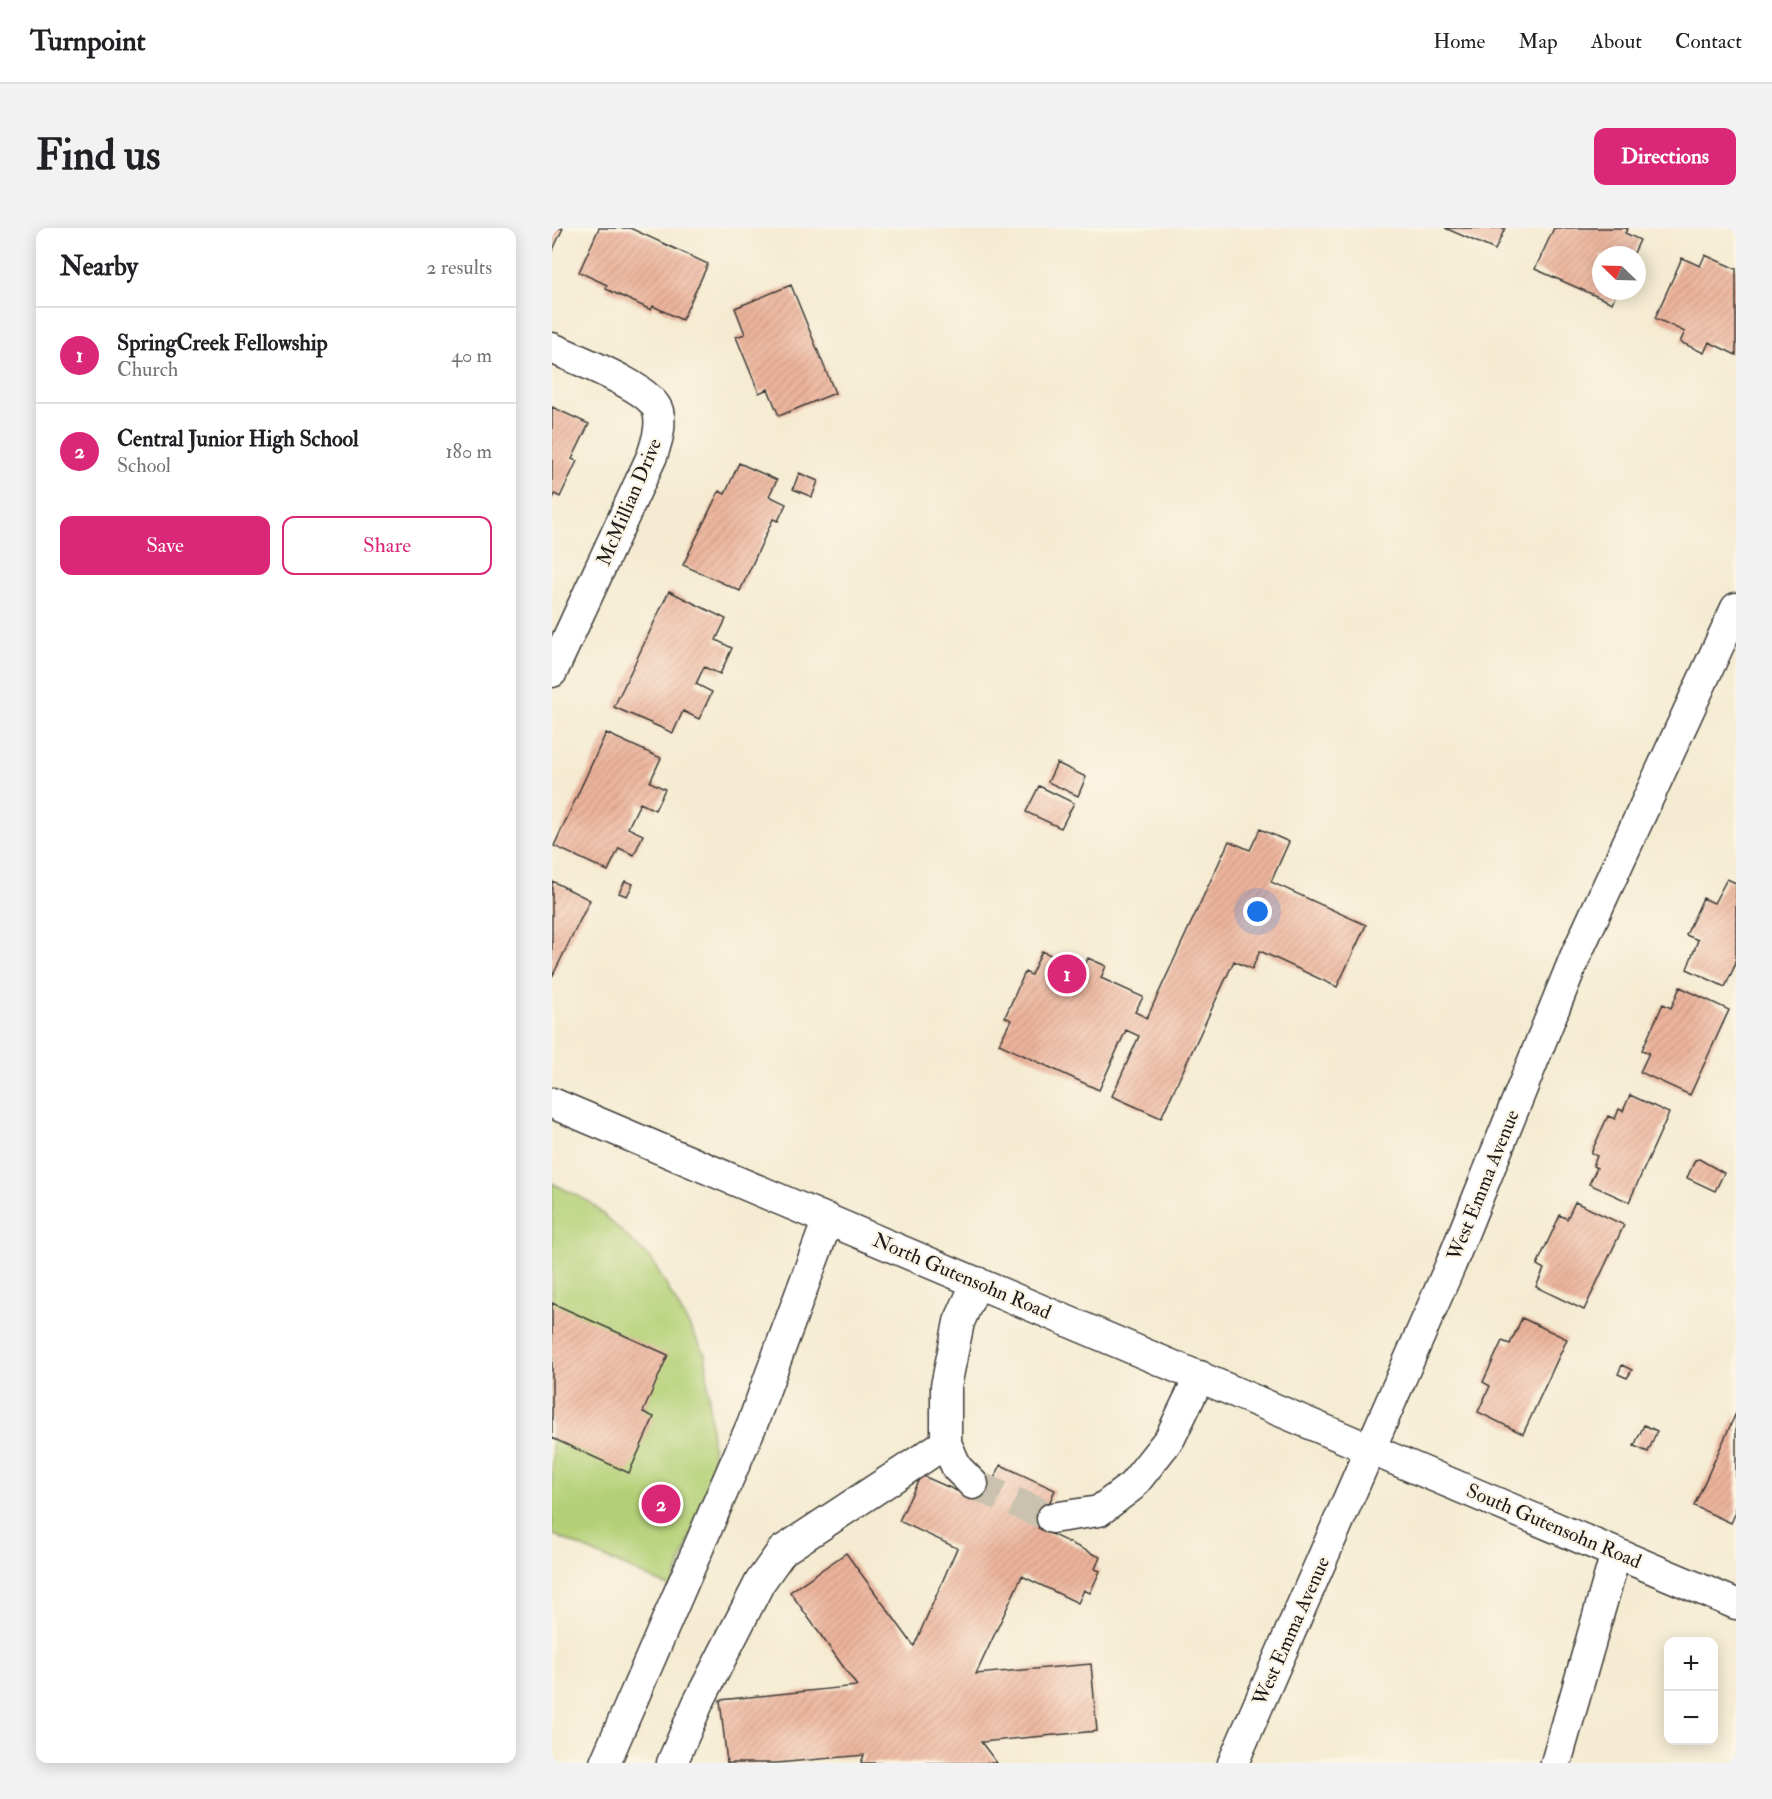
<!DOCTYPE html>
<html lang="en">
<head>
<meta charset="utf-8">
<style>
	:root { --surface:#fff; --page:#f2f2f2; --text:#202124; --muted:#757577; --line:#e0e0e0; --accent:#db2777 }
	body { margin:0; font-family:"IM FELL Double Pica",serif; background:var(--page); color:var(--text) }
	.controls { position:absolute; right:18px; bottom:18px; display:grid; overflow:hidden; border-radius:12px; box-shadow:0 3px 15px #0003 }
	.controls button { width:54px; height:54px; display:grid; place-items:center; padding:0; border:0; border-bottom:2px solid var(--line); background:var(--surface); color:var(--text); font:30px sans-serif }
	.compass { position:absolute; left:1040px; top:18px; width:54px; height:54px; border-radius:50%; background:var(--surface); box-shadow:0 3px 15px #0003; rotate:293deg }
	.you { position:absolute; left:706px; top:684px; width:21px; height:21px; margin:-15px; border:4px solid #fff; border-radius:50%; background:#1a73e8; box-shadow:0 0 0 9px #1a73e833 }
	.badge { display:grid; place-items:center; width:39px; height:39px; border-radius:50%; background:var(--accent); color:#fff; font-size:20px; font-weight:700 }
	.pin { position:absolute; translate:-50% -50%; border:3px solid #fff; box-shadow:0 2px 6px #0006 }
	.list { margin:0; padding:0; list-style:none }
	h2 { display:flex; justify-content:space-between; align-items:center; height:78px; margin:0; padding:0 24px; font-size:26px }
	h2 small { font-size:20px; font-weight:400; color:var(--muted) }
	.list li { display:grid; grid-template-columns:39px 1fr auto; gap:18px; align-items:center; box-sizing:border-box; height:96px; padding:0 24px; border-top:2px solid var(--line) }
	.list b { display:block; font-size:22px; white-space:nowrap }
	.list p { margin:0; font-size:20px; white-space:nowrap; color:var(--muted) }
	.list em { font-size:20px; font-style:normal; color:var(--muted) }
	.actions { display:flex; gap:12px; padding:18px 24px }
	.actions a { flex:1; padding:14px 0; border:2px solid var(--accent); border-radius:12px; text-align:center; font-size:21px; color:var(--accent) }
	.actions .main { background:var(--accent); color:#fff }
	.map { position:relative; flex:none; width:1184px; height:1535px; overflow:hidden; border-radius:12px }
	header { display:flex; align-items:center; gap:36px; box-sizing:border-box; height:84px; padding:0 30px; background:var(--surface); border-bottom:2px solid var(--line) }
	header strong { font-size:28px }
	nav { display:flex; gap:33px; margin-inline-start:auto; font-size:21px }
	.intro { display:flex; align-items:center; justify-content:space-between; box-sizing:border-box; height:144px; padding:0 36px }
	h1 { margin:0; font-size:42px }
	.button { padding:15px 27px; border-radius:12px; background:var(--accent); color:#fff; font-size:21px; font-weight:700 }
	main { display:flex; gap:36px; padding:0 36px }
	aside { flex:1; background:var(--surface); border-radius:12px; box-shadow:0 3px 15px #0003 }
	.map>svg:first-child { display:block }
</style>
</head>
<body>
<header>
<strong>Turnpoint</strong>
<nav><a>Home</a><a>Map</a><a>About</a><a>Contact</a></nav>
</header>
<div class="intro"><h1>Find us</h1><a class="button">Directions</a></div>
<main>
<aside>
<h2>Nearby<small>2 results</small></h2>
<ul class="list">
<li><span class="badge">1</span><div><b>SpringCreek Fellowship</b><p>Church</p></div><em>40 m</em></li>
<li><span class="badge">2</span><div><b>Central Junior High School</b><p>School</p></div><em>180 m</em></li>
</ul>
<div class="actions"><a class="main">Save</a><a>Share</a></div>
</aside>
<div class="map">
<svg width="1184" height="1535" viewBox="0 0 1184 1535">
	<defs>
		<pattern id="building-hatch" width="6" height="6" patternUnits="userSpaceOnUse" patternTransform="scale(1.5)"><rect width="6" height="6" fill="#ecb39b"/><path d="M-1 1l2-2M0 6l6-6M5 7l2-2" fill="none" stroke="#ca9985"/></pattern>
	</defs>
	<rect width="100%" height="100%" fill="#fcf5e5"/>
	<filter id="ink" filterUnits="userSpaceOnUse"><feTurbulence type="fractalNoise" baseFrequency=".0167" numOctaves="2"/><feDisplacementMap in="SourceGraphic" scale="12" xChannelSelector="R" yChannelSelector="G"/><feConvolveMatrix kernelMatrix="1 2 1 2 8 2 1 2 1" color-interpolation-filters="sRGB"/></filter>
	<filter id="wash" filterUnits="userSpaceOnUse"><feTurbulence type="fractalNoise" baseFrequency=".008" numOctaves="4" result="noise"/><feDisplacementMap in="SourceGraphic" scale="24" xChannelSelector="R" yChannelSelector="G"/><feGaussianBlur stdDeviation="1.35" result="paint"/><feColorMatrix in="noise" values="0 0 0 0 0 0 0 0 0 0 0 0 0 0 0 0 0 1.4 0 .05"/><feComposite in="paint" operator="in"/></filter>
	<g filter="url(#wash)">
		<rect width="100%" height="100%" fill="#f5ebd2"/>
		<!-- green -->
		<path fill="#b4d077" stroke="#68764a" stroke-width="1.5" d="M0,955L38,974L100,1032L154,1128L162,1243L120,1360L0,1306Z"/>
		<g id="blocks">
			<!-- building -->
			<path fill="url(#building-hatch)" d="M0,0H11L0,24Z
				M47,0H78L156,36L130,92L101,78L99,82L54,61L55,57L27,44Z
				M893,0H953L943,22Z
				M1002,0H1076L1073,5L1088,12L1081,27H1049V63H1065L1060,75L983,41Z
				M1153,27L1184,41V127L1157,114L1152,125L1128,114L1133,104L1103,90L1130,30L1148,38Z
				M239,57L283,165L227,188L216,161L207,165L184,109L193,106L183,80Z
				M0,179L37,196L20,231L25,233L8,269L3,266L0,273Z
				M187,235L225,252L217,268L234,276L226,293L221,291L188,363L131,337L167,263L173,266Z
				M247,245L266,253L260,269L241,261Z
				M117,363L174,391L164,412L180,420L168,446L152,439L144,456L160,464L147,491L131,483L121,505L62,479Z
				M54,505L109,530L98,554L113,561L103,582L88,575L76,600L91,607L82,627L67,620L56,643L2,618Z
				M505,535L534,549L526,568L496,554Z
				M487,558L522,575L509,600L474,584Z
				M708,601L737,614L719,654L814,697L785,759L708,723L700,741L682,733L609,890L560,868L587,808L574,802L547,862L447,816L459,792L453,789L473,744L479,747L490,723L531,742L536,730L554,738L549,750L591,769L583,784L595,790L677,613L698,622Z
				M1175,651L1184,655V735L1173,759L1135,741L1146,712L1134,707L1151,670L1162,675Z
				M0,653L38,672L0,749Z
				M73,653L81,656L75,668L67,665Z
				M1128,759L1177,782L1138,867L1088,844L1097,825L1090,822L1111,776L1119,780Z
				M1078,867L1117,885L1077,974L1037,956L1045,940L1041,938L1045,928L1039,925L1056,888L1063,891L1067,881L1071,883Z
				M1147,931L1172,945L1163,963L1135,950L1143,932Z
				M1023,974L1072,997L1032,1082L984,1059L992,1041L985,1037L1008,987L1015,991Z
				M0,1075L116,1127L91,1184L102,1189L77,1245L0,1210Z
				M970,1090L1015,1111L971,1206L926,1184L938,1158L931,1154L950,1113L958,1116Z
				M1070,1137L1080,1142L1075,1150L1066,1146Z
				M1184,1185V1284L1179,1295L1142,1278Z
				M1092,1197L1105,1203L1096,1224L1082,1218Z
				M449,1237L503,1262L486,1300L548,1329L543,1341L548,1343L538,1365L532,1362L526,1375L470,1348L424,1446L539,1436L545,1503L429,1514L445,1535H309L312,1527L225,1535H175L168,1472L305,1458L238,1364L294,1325L362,1418L405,1320L347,1293L369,1247L430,1274Z"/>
		</g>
	</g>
	<g filter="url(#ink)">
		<use href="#blocks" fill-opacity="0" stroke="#3d3b37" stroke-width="1.5"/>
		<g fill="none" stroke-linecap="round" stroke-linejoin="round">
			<!-- minor-tunnel -->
			<path stroke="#cac2ae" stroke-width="30" stroke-dasharray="30 15" stroke-linecap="butt" d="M421,1256L500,1290"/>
			<!-- minor casing -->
			<g stroke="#3d3b37" stroke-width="33">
				<path id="minor" d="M0,120C23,131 99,159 106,183C110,198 105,213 100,228L0,444
					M0,875L1184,1376
					M421,1256L405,1240L394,1215V1158L407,1094L425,1054
					M500,1290L547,1283L580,1258L618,1210L648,1148
					M53,1535L201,1194L276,991
					M120,1535L146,1475L208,1354L230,1323L394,1215
					M681,1535L899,1036L1023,729L1184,380
					M1004,1535L1064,1325"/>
			</g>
			<!-- minor -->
			<use href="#minor" stroke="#fff" stroke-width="30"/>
		</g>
	</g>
	<g text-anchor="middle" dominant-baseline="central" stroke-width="4.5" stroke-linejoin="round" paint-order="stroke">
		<!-- street labels -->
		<g font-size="20" fill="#1c1c1c" stroke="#fcf5e5">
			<text transform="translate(77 274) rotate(-67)">McMillian Drive</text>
			<text transform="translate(931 957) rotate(-68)">West Emma Avenue</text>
			<text transform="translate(410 1048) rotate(23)">North Gutensohn Road</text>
			<text transform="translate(1002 1298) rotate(23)">South Gutensohn Road</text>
			<text transform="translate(739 1403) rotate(-66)">West Emma Avenue</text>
		</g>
	</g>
</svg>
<div class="controls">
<button>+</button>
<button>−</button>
</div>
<svg class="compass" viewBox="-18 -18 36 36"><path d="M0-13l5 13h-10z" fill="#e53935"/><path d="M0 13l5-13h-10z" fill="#757577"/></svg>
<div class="you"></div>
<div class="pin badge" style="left:515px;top:746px">1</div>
<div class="pin badge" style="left:109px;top:1276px">2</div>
</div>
</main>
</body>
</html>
